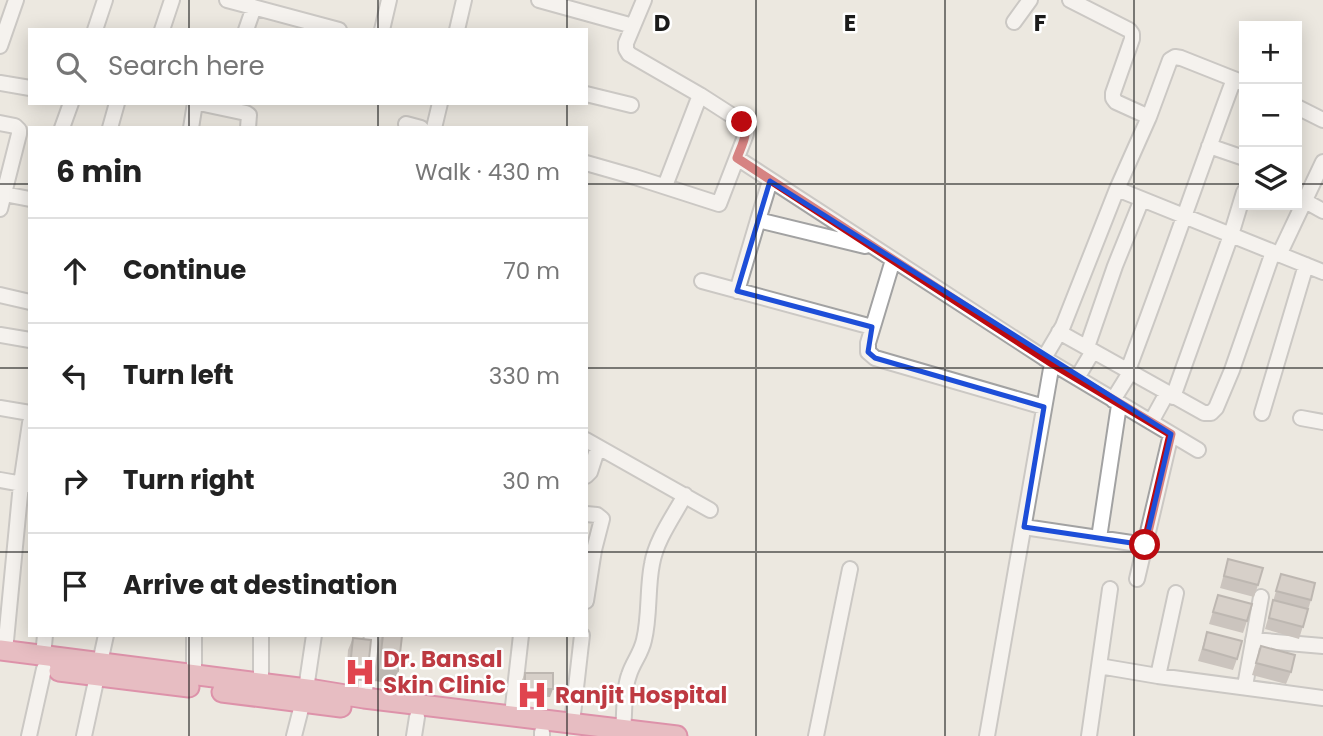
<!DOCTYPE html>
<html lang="en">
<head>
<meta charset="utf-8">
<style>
	:root { --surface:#fff; --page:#f2f2f2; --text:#222; --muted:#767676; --line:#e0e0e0 }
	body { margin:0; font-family:Poppins,sans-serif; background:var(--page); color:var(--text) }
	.controls { position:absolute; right:21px; top:21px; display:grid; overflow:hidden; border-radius:0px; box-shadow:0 4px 18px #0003 }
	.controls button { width:63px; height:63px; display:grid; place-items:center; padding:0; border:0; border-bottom:2px solid var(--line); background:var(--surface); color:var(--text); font:35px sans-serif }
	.stop { position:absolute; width:21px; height:21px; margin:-16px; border:5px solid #bb0a10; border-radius:50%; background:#fff }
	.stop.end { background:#bb0a10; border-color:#fff; box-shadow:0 2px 7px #0008 }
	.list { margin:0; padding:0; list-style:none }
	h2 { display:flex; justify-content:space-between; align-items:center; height:91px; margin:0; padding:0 28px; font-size:30px }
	h2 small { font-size:23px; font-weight:400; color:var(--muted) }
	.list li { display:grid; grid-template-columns:46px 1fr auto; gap:21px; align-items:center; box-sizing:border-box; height:105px; padding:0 28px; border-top:2px solid var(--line) }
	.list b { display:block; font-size:26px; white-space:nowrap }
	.list em { font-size:23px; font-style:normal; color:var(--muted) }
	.icon { flex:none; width:38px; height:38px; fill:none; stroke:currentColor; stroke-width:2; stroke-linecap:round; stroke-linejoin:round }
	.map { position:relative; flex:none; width:1323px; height:736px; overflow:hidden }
	.search { position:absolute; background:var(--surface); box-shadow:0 4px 18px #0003; left:28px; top:28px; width:560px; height:77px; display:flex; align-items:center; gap:18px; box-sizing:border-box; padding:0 24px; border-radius:0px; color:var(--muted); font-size:26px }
	.panel { position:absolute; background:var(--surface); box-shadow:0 4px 18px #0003; left:28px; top:126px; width:560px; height:511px; border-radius:0px }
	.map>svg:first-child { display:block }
</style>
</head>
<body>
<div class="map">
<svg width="1323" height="736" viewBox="0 0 1323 736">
	<rect width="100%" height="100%" fill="#ece8e0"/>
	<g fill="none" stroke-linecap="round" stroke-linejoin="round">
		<!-- minor casing -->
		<g stroke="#a2a2a2" stroke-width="18">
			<path id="minor" d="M227,0L339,30
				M539,0L633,26
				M1070,0L1129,30L1132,34V39L1113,93V98L1116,102L1149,117
				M1014,22L1030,0
				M95,30L105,0
				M162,30L172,0
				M246,30L254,7
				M382,30L389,0
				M457,30L464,0
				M0,46L16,0
				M0,83L30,88
				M586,94L631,105
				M199,103L246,113L249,115L248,128
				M1297,107L1323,120
				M0,123L15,126L19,130V134L0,209
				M406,124L421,128
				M62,128L71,103
				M110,128L117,103
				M191,128L195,103
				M434,128L440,103
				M1209,146L1244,158
				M737,158L1052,363L1198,450
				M586,163L635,177L719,204L746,134V127L742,122L700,95L629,54L626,49V43L644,0
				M665,186L700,95
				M1117,189L1323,272
				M4,194L30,199
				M1305,201L1323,211
				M758,220L770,181
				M1279,255L1323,162
				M893,260L868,343V352L875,358L1044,407
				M702,281L872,327
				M737,291L758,220L865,246
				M0,295L30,302
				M1059,332L1204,413H1211L1216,408L1232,370L1273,252
				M0,335L30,340
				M1087,347L1115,266L1142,199
				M1044,358L1063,326L1117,189L1149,117L1170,60L1175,57L1181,58L1244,83
				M1128,370C1165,273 1198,175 1234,79
				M1077,378L1093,351
				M1173,397L1231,235L1244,192
				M1113,400L1131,371
				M0,408L30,413
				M1262,413L1306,265
				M1301,418L1323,422
				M1151,422L1167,393
				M586,440L710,510
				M586,476L590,472L598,447
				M0,480L28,485
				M586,514L597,515L602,519L594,550L586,601
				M1024,527L1145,545
				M1099,538L1119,405
				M1137,579L1171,434
				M1253,640L1323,646
				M5,651L21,484L30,423
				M43,656L45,635
				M1099,666L1158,676L1323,698
				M194,675V635
				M1158,676L1176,593
				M261,683V635
				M1245,686L1261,597
				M364,698L372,635
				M512,715L521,635
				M572,723L582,635
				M623,729C625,712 623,691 629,675C633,662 641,654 644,640C650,616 647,589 652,564C656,540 673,517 685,495
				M29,736L44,669
				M84,736L106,635
				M294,736L306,689L314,635
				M414,736L417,717
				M542,736V732
				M816,736L850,569
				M987,736L1052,363
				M1089,736L1110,589"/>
		</g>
		<!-- highway casing -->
		<g stroke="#cb2c68" stroke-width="23">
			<path id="highway" d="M0,650L315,690L364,698L677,736
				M59,671L189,687
				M222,692L341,707"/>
		</g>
		<!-- minor -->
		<use href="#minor" stroke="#fff" stroke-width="14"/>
		<!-- highway -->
		<use href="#highway" stroke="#e18b9d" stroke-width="19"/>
	</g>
	<!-- wall -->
	<path fill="#a29a95" d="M1228,559L1258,585L1254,597L1220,588Z
		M1281,574L1311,600L1299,639L1265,629Z
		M1218,595L1247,621L1243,633L1209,624Z
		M1207,632L1237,659L1233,670L1198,661Z
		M382,635L398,671L394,683L375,681L378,646Z
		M353,638L364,681L346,679L348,650Z
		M1261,646L1291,672L1286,684L1252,675Z
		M525,673L550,697L522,696V680Z"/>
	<!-- shaded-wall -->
	<path fill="#847d79" d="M350,667L368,669L364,681L346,679Z
		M379,670L398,671L394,683L375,681Z
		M525,689H553L550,697L522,696Z"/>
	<!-- building -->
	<path fill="#bcb3ad" stroke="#847d79" stroke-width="2" d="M1228,559L1263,568L1258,585L1224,576Z
		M1281,574L1315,583L1311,600L1276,591Z
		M1218,595L1252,604L1247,621L1213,612Z
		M1273,600L1308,609L1303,627L1269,618Z
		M1207,632L1242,641L1237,659L1203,649Z
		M383,635L402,636L398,671L379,670Z
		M353,638L371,640L368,669L350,667Z
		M1261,646L1295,655L1291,672L1256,663Z
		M525,673H553V689H525Z"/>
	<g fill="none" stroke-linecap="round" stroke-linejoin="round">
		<!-- route -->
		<path stroke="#bb0a10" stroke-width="9" d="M742,122C750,133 741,146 737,158L1052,363L1171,434L1145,545"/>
	</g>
	<!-- marked area -->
	<path d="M0 0H1323V736H0ZM770,181L1171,434L1145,545L1024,527L1044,407L875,358L868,352L872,327L737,291Z" fill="#ece8e0" fill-opacity=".55" fill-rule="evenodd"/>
	<path fill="none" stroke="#1d4ed8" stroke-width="5" stroke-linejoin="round" d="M770,181L1171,434L1145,545L1024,527L1044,407L875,358L868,352L872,327L737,291Z"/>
	<!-- grid -->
	<path fill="none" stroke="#1b1b1b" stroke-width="2" stroke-opacity="0.55" d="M189,0V30M378,0V30M567,0V30M756,0V736M945,0V736M1134,0V736M189,103V128M378,103V128M567,103V128M0,184H30M586,184H1244M1297,184H1323M0,368H30M586,368H1323M0,552H30M586,552H1323M189,635V736M378,635V736M567,635V736"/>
	<!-- icons -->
	<defs>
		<g id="hospital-bare" transform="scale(2.415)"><path d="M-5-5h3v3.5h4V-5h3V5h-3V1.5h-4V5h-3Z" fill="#e0444e" stroke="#fff" stroke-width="2.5" paint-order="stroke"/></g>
	</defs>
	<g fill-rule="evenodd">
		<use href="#hospital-bare" x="360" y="672"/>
		<use href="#hospital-bare" x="532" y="695"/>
	</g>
	<g text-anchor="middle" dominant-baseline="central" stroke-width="5" stroke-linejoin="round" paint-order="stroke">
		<!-- health labels -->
		<g font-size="23" font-weight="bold" fill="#be3a42" stroke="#fff" text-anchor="start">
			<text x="383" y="659">Dr. Bansal<tspan x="383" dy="26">Skin Clinic</tspan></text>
			<text x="555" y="695">Ranjit Hospital</text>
		</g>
	</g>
	<g font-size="23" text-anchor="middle" font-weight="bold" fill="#1b1b1b" stroke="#fff" stroke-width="5" stroke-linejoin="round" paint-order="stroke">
		<text x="662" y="31">D</text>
		<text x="850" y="31">E</text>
		<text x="1040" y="31">F</text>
	</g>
</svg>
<div class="controls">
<button>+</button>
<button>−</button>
<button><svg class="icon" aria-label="layers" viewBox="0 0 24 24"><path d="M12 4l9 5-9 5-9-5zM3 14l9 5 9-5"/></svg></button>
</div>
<div class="stop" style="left:1145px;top:545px"></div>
<div class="stop end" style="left:742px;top:122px"></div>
<div class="search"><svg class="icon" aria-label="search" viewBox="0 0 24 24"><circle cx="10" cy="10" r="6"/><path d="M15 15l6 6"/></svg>Search here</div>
<section class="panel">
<h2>6 min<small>Walk · 430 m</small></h2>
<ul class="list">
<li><svg class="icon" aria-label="ahead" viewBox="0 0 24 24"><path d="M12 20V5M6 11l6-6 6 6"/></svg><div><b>Continue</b></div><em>70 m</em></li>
<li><svg class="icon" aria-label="left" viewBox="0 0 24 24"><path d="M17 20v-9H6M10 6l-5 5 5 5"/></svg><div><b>Turn left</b></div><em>330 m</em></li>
<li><svg class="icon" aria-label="right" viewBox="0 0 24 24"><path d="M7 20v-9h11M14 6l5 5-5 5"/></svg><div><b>Turn right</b></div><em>30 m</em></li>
<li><svg class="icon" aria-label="arrive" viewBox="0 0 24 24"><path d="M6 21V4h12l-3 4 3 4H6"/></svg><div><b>Arrive at destination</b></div></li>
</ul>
</section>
</div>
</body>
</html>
